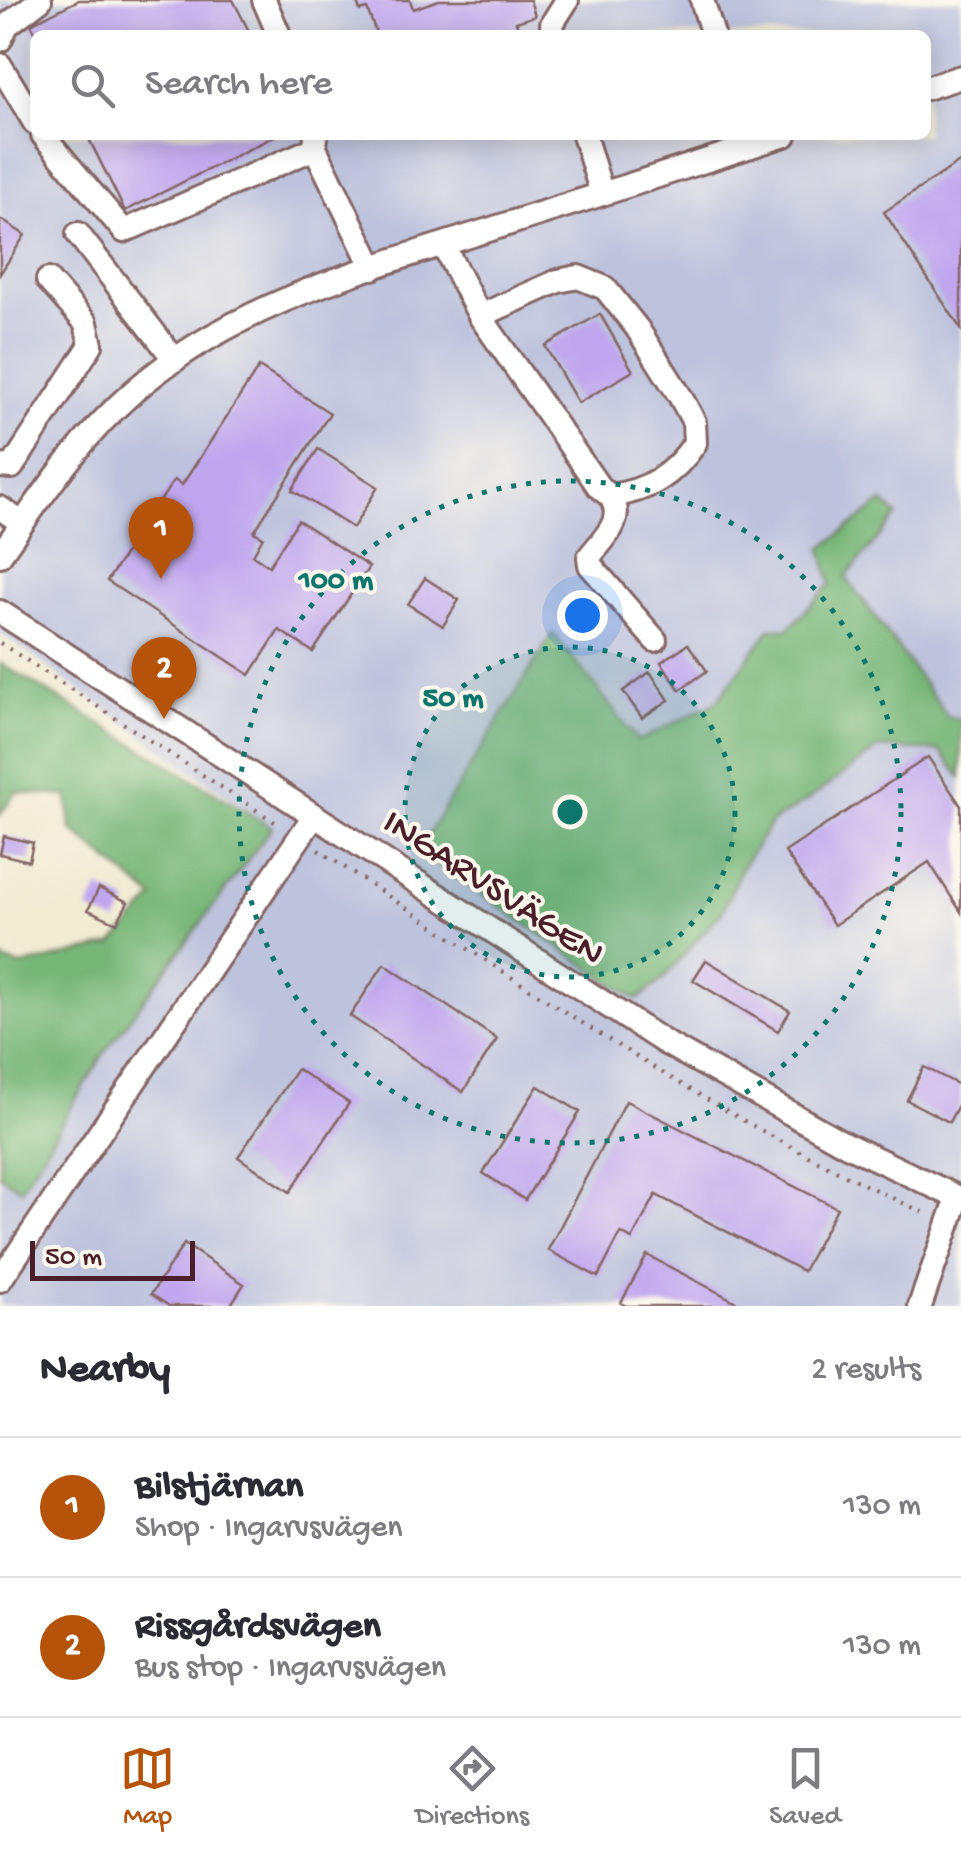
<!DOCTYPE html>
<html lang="en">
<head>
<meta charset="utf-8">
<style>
	:root { --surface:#fff; --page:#f7f7f7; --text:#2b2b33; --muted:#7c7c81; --line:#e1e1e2; --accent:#b45309 }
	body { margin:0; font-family:"Gochi Hand",sans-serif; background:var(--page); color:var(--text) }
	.scale { position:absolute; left:30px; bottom:25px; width:165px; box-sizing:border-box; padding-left:10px; border:5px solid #4a1f2b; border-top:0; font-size:28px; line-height:35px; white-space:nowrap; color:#4a1f2b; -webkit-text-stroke:8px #fbf7ec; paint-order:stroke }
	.you { position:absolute; left:582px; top:615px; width:35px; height:35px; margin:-25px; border:8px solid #fff; border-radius:50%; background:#1a73e8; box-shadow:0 0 0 15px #1a73e833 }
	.badge { display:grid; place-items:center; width:65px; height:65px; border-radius:50%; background:var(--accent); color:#fff; font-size:32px; font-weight:700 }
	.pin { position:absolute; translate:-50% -82px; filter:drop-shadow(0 2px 5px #0008) }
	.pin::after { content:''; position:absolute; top:52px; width:35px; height:30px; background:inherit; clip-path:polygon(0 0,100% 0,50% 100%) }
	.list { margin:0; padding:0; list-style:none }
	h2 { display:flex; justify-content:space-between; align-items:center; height:130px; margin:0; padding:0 40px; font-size:42px }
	h2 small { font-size:32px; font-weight:400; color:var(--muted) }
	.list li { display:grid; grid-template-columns:65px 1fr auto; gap:30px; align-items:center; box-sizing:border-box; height:140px; padding:0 40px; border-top:2px solid var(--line) }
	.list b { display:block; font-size:38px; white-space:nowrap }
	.list p { margin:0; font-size:32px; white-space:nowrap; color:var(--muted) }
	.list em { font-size:32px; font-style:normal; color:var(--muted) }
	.icon { flex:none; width:55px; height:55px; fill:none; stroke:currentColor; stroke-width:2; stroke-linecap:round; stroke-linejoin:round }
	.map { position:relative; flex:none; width:961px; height:1306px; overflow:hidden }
	.search { position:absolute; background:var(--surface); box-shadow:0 5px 25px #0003; left:30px; right:30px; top:30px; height:110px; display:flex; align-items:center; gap:25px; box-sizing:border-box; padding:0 35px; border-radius:15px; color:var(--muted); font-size:38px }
	.sheet { height:410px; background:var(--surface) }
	nav { display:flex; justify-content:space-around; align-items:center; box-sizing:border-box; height:140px; border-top:2px solid var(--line); background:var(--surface); font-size:28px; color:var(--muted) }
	nav a { display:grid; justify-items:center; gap:5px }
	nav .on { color:var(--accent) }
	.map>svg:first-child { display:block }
</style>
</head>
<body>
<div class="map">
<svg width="961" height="1306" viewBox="0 0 961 1306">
	<rect width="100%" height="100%" fill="#fbf7ec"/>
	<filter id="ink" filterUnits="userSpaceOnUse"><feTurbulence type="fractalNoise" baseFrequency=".01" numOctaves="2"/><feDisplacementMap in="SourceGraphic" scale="20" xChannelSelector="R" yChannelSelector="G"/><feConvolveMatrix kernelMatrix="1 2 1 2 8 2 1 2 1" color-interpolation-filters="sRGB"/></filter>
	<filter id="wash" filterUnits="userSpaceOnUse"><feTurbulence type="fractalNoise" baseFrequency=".0048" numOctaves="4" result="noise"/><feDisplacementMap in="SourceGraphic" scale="40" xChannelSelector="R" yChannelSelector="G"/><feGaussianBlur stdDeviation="2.25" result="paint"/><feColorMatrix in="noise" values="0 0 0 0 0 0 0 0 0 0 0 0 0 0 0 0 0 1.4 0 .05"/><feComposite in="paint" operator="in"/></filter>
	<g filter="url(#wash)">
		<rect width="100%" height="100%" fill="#f1ebd4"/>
		<!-- industrial -->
		<path fill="#bec3dd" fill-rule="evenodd" d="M0,0H961V1306H0V1175L22,1188L105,1052L272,828L0,633ZM35,35H926V135H35Z"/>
		<!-- forest -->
		<path fill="#76b677" stroke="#606a51" stroke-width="2.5" d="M883,502L897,515L846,577L948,717L961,719V777L940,751L879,748L811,798L772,822L741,868L723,910L662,980L637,1000L418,851L553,633L638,741L716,702L770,629H788L831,584L822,548Z
			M0,663L272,827L105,1052L21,1189L0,1175V959L21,966L112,945L154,898L71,829L68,796L16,792L0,815Z"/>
		<g id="blocks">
			<!-- building -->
			<path fill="#c0a6ee" d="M79,0H233L251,35H37L31,24Z
				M356,0H410L413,9L439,0H530L535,16L516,22L520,34L516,35H377L367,9L360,11Z
				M87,135H277L125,211Z
				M961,161V329L884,212Z
				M0,219L25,235L0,274Z
				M600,314L633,371L578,403L545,346Z
				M259,367L330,413L254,532L263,537L253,555L269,566L298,520L369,567L313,652L279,630L250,675L107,581L174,480L182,485Z
				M318,449L378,487L353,528L292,490Z
				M425,578L459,600L443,626L408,604Z
				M688,644L707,671L680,690L661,662Z
				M650,672L669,700L642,718L623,691Z
				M928,757L961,806V912L929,862L834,925L785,852Z
				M4,836L33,843L29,861L0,854Z
				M99,888L128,902L117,923L88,910Z
				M706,960L790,1011L778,1031L693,980Z
				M384,964L497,1039L463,1092L350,1016Z
				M924,1067L961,1086V1100L949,1122L907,1100Z
				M297,1069L349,1103L290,1192L238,1157Z
				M538,1086L580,1112L525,1200L483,1173Z
				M626,1101L837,1208L803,1271L656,1195L632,1239L621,1233L598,1277L548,1250Z
				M184,1244L244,1284L230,1306H169L151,1294Z
				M647,1255L744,1306H626L621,1303Z"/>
		</g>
	</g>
	<g filter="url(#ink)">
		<use href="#blocks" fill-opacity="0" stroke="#846666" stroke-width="2.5"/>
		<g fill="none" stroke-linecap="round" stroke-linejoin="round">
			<!-- minor casing -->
			<g stroke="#846666" stroke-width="28">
				<path id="minor" d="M264,0L279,35
					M702,0L713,35
					M553,35L552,24L567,0
					M0,40L7,25L40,0
					M0,65L35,123
					M926,88L961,77
					M43,135L124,231L315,148L316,135
					M584,135L602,194
					M315,148L373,268
					M78,234L175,360
					M443,245L480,316L599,487L610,496C648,491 674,475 695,443L694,422L680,396L637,328L605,288L578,277L558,281L480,316
					M0,466L12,467L91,345L86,323L48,280
					M610,496C627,519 603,539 589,557L590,565L655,640
					M0,508L22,523
					M0,555C41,497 80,438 134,391C231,306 362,270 482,232C583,200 685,168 785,135
					M0,612L664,1042L845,1144L961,1199
					M0,1280L314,816
					M920,1306L958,1197"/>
			</g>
			<!-- path -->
			<path stroke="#846666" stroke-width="4" stroke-dasharray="2.5 8" stroke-linecap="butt" d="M0,643L281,826
				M318,850C516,979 711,1117 927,1214"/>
			<!-- minor -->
			<use href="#minor" stroke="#fff" stroke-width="22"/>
		</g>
	</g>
	<!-- distance rings -->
	<circle cx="570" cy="812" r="165" fill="#0f766e" fill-opacity=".12"/>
	<g fill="none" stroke="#0f766e" stroke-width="5" stroke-dasharray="5 10">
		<circle cx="570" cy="812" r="165"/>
		<circle cx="570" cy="812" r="331"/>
	</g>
	<g text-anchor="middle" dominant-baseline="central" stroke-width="8" stroke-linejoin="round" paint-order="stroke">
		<!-- street labels -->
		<g font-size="38" fill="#4a1f2b" stroke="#fbf7ec">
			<text transform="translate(492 890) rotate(33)">INGARVSVÄGEN</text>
		</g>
	</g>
	<circle cx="570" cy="812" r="15" fill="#0f766e" stroke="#fbf7ec" stroke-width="5"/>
	<g font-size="30" text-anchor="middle" font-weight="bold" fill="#0f766e" stroke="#fbf7ec" stroke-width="8" stroke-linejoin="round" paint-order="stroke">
		<text x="336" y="588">100 m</text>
		<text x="453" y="706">50 m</text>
	</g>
</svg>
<div class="scale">50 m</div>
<div class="you"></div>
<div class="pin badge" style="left:161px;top:579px">1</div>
<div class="pin badge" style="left:164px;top:719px">2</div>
<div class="search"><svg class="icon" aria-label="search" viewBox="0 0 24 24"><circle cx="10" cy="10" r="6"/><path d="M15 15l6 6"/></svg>Search here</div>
</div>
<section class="sheet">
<h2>Nearby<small>2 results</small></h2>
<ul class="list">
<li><span class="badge">1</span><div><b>Bilstjärnan</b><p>Shop · Ingarvsvägen</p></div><em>130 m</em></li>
<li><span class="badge">2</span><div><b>Rissgårdsvägen</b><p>Bus stop · Ingarvsvägen</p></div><em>130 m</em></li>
</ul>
</section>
<nav>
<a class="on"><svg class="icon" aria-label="map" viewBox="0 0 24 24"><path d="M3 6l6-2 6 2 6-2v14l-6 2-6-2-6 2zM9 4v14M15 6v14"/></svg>Map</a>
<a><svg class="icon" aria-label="directions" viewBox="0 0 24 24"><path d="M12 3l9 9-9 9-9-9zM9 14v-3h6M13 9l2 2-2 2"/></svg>Directions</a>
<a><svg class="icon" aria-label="saved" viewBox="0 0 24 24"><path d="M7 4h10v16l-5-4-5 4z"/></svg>Saved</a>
</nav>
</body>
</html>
